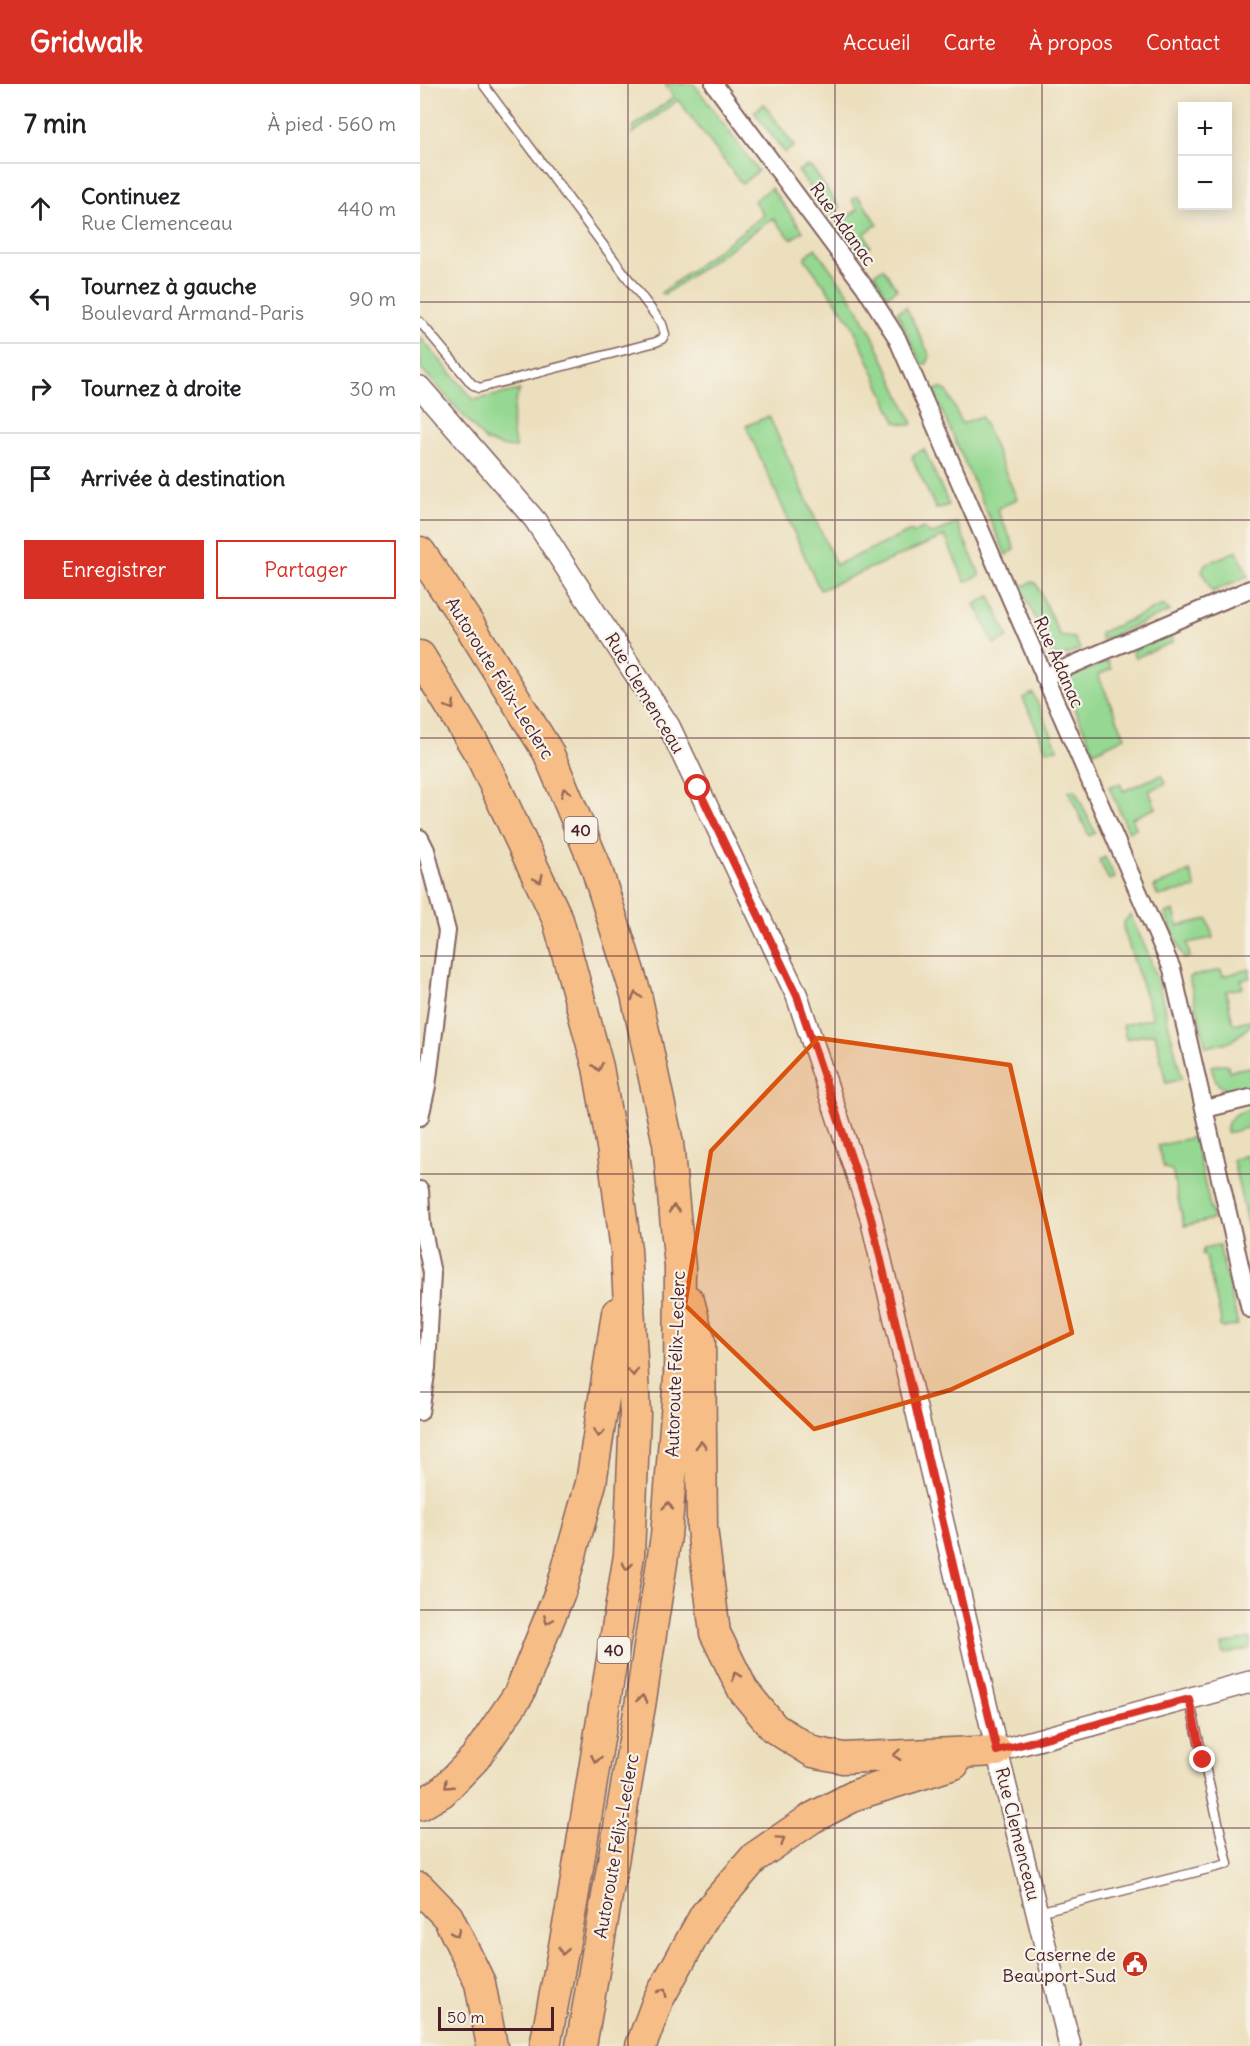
<!DOCTYPE html>
<html lang="fr">
<head>
<meta charset="utf-8">
<style>
	:root { --surface:#fff; --page:#f6f6f6; --text:#202124; --muted:#757577; --line:#e0e0e0; --accent:#d93025 }
	body { margin:0; font-family:Delius,sans-serif; background:var(--page); color:var(--text) }
	.controls { position:absolute; right:18px; top:18px; display:grid; overflow:hidden; border-radius:0px; box-shadow:0 3px 15px #0003 }
	.controls button { width:54px; height:54px; display:grid; place-items:center; padding:0; border:0; border-bottom:2px solid var(--line); background:var(--surface); color:var(--text); font:30px sans-serif }
	.scale { position:absolute; left:18px; bottom:15px; width:116px; box-sizing:border-box; padding-left:6px; border:3px solid #4a1f2b; border-top:0; font-size:16px; line-height:21px; white-space:nowrap; color:#4a1f2b; -webkit-text-stroke:4px #f7f3e8; paint-order:stroke }
	.stop { position:absolute; width:18px; height:18px; margin:-14px; border:4px solid #d93025; border-radius:50%; background:#fff }
	.stop.end { background:#d93025; border-color:#fff; box-shadow:0 2px 6px #0008 }
	.list { margin:0; padding:0; list-style:none }
	h2 { display:flex; justify-content:space-between; align-items:center; height:78px; margin:0; padding:0 24px; font-size:26px }
	h2 small { font-size:20px; font-weight:400; color:var(--muted) }
	.list li { display:grid; grid-template-columns:39px 1fr auto; gap:18px; align-items:center; box-sizing:border-box; height:90px; padding:0 24px; border-top:2px solid var(--line) }
	.list b { display:block; font-size:22px; white-space:nowrap }
	.list p { margin:0; font-size:20px; white-space:nowrap; color:var(--muted) }
	.list em { font-size:20px; font-style:normal; color:var(--muted) }
	.actions { display:flex; gap:12px; padding:18px 24px }
	.actions a { flex:1; padding:14px 0; border:2px solid var(--accent); border-radius:0px; text-align:center; font-size:21px; color:var(--accent) }
	.actions .main { background:var(--accent); color:#fff }
	.icon { flex:none; width:33px; height:33px; fill:none; stroke:currentColor; stroke-width:2; stroke-linecap:round; stroke-linejoin:round }
	.map { position:relative; flex:none; width:830px; height:1962px; overflow:hidden }
	header { display:flex; align-items:center; gap:36px; box-sizing:border-box; height:84px; padding:0 30px; background:var(--accent); color:#fff }
	header strong { font-size:28px }
	nav { display:flex; gap:33px; margin-inline-start:auto; font-size:21px }
	main { display:flex }
	aside { flex:1; background:var(--surface) }
	.map>svg:first-child { display:block }
</style>
</head>
<body>
<header>
<strong>Gridwalk</strong>
<nav><a>Accueil</a><a>Carte</a><a>À propos</a><a>Contact</a></nav>
</header>
<main>
<aside>
<h2>7 min<small>À pied · 560 m</small></h2>
<ul class="list">
<li><svg class="icon" aria-label="ahead" viewBox="0 0 24 24"><path d="M12 20V5M6 11l6-6 6 6"/></svg><div><b>Continuez</b><p>Rue Clemenceau</p></div><em>440 m</em></li>
<li><svg class="icon" aria-label="left" viewBox="0 0 24 24"><path d="M17 20v-9H6M10 6l-5 5 5 5"/></svg><div><b>Tournez à gauche</b><p>Boulevard Armand-Paris</p></div><em>90 m</em></li>
<li><svg class="icon" aria-label="right" viewBox="0 0 24 24"><path d="M7 20v-9h11M14 6l5 5-5 5"/></svg><div><b>Tournez à droite</b></div><em>30 m</em></li>
<li><svg class="icon" aria-label="arrive" viewBox="0 0 24 24"><path d="M6 21V4h12l-3 4 3 4H6"/></svg><div><b>Arrivée à destination</b></div></li>
</ul>
<div class="actions"><a class="main">Enregistrer</a><a>Partager</a></div>
</aside>
<div class="map">
<svg width="830" height="1962" viewBox="0 0 830 1962">
	<rect width="100%" height="100%" fill="#f7f3e8"/>
	<filter id="ink" filterUnits="userSpaceOnUse"><feTurbulence type="fractalNoise" baseFrequency=".0167" numOctaves="2"/><feDisplacementMap in="SourceGraphic" scale="12" xChannelSelector="R" yChannelSelector="G"/><feConvolveMatrix kernelMatrix="1 2 1 2 8 2 1 2 1" color-interpolation-filters="sRGB"/></filter>
	<filter id="wash" filterUnits="userSpaceOnUse"><feTurbulence type="fractalNoise" baseFrequency=".008" numOctaves="4" result="noise"/><feDisplacementMap in="SourceGraphic" scale="24" xChannelSelector="R" yChannelSelector="G"/><feGaussianBlur stdDeviation="1.35" result="paint"/><feColorMatrix in="noise" values="0 0 0 0 0 0 0 0 0 0 0 0 0 0 0 0 0 1.4 0 .05"/><feComposite in="paint" operator="in"/></filter>
	<g filter="url(#wash)">
		<rect width="100%" height="100%" fill="#ecdfbd"/>
		<!-- green -->
		<path fill="#94d891" stroke="#6f7c5e" stroke-width="1.5" d="M245,0H274L338,87L322,100L258,16L212,50L214,42L254,13Z
			M344,20L374,62L365,69L334,28Z
			M387,82L392,84L420,124L411,132L378,87Z
			M351,104L383,147L372,155L370,154L353,134L245,210L241,209L344,131L334,117Z
			M438,112L458,140L445,149L450,162L441,172L418,140L438,125L432,116Z
			M395,164L429,210L452,250L493,340L489,341L476,338L431,238L385,175V173Z
			M463,184L477,205L467,212L454,190Z
			M486,223L510,272L507,279L502,282L477,228Z
			M0,253L54,316L100,306C91,325 90,344 96,364L85,363L66,357L0,283Z
			M520,304L527,307L542,340L561,332L597,415L577,425L593,460L594,466L586,471L513,307Z
			M349,332L416,481L491,447L493,449L503,444L509,449L514,450L537,439L560,491L545,498L525,452L400,506L326,342Z
			M504,365L529,421L516,425L492,374L493,371Z
			M817,467L828,492L792,508L782,487L785,480Z
			M613,498L616,499L640,552L654,554L660,565C649,570 638,577 629,566L601,503Z
			M570,512L588,554L574,560L555,520Z
			M743,521L750,527L681,556L680,549Z
			M750,550L753,558L715,574L712,567Z
			M688,577L691,585L678,591L705,653L674,668L647,608V598L651,593Z
			M613,609L638,665L626,666L603,614Z
			M742,691L746,699L729,707L736,724L712,734L716,744L709,748L689,703L700,699L703,707Z
			M655,706L675,749L669,752L649,708Z
			M685,773L695,794L689,796L679,776Z
			M770,787L776,804L738,812L734,803Z
			M754,827L758,842L788,835L793,854L767,859L770,873L764,875L745,829Z
			M710,831L728,869L740,906L762,995L746,999L735,949L706,955L703,941L733,934L703,844L704,838Z
			M830,885V894L821,896L823,904L806,907L813,940L830,936V942L812,957L786,963L769,893L801,886L803,892Z
			M805,980L808,981L809,987L830,983V1003C806,1009 797,1008 791,982Z
			M830,1025V1043L807,1049C805,1033 817,1029 830,1025Z
			M774,1053L793,1135L764,1142L752,1086L744,1084L738,1062Z
			M826,1071L830,1082V1152L813,1076Z
			M799,1161L818,1241L804,1244L799,1242L801,1236L786,1173L782,1170L784,1164Z
			M830,1554V1565L804,1570L802,1561Z"/>
	</g>
	<g filter="url(#ink)">
		<g fill="none" stroke-linecap="round" stroke-linejoin="round">
			<!-- service casing -->
			<g stroke="#83625e" stroke-width="11">
				<path id="service" d="M0,238L52,300L59,304L236,258L242,255L245,250L242,240L63,0
					M618,1828L808,1780L769,1615"/>
			</g>
			<!-- minor casing -->
			<g stroke="#83625e" stroke-width="20">
				<path id="minor" d="M294,0L444,202L477,254L752,885L830,1225
					M624,593L830,505
					M0,754L6,766L27,847L7,1002L0,1033
					M785,1025L830,1014
					M0,1106L2,1142L12,1189L7,1284L0,1328"/>
			</g>
			<!-- tertiary casing -->
			<g stroke="#83625e" stroke-width="24">
				<path id="tertiary" d="M0,303L115,436L249,642L377,912L450,1130L577,1667L650,1962
					M577,1667L830,1598"/>
			</g>
			<!-- motorway casing -->
			<g stroke="#83625e" stroke-width="33">
				<path id="motorway" d="M0,468L50,542L128,668L176,783L216,910L248,1059L260,1183L259,1294L246,1452L220,1622L161,1962
					M0,572L61,672L138,836L178,983L193,1069L206,1166L215,1330L209,1471L152,1820L125,1962
					M269,1217L280,1258L282,1444L295,1549L323,1606L354,1644L393,1668L423,1674L577,1667
					M0,1721L22,1708L55,1674L99,1610L142,1503L171,1399L197,1229
					M0,1804L28,1833L60,1899L72,1962
					M221,1962L238,1916L285,1831L335,1773L392,1734L438,1710L534,1680"/>
			</g>
			<!-- service -->
			<use href="#service" stroke="#fff" stroke-width="8"/>
			<!-- minor -->
			<use href="#minor" stroke="#fff" stroke-width="16"/>
			<!-- tertiary -->
			<use href="#tertiary" stroke="#fff" stroke-width="21"/>
			<!-- motorway -->
			<use href="#motorway" stroke="#f6be86" stroke-width="30"/>
		</g>
		<!-- one-way arrows -->
		<defs><path id="oneway-chevron" d="M-2-3.5L2.5 0L-2 3.5" fill="none" stroke-width="1.6" stroke-linecap="round" stroke-linejoin="round" transform="scale(1.5)"/></defs>
		<g stroke="#976754">
			<use href="#oneway-chevron" transform="translate(31 622) rotate(58)"/>
			<use href="#oneway-chevron" transform="translate(145 708) rotate(-113)"/>
			<use href="#oneway-chevron" transform="translate(119 795) rotate(65)"/>
			<use href="#oneway-chevron" transform="translate(216 912) rotate(-104)"/>
			<use href="#oneway-chevron" transform="translate(178 983) rotate(78)"/>
			<use href="#oneway-chevron" transform="translate(254 1125) rotate(-95)"/>
			<use href="#oneway-chevron" transform="translate(213 1288) rotate(87)"/>
			<use href="#oneway-chevron" transform="translate(179 1349) rotate(98)"/>
			<use href="#oneway-chevron" transform="translate(281 1361) rotate(-90)"/>
			<use href="#oneway-chevron" transform="translate(248 1422) rotate(-85)"/>
			<use href="#oneway-chevron" transform="translate(207 1482) rotate(99)"/>
			<use href="#oneway-chevron" transform="translate(128 1536) rotate(112)"/>
			<use href="#oneway-chevron" transform="translate(316 1592) rotate(-116)"/>
			<use href="#oneway-chevron" transform="translate(222 1615) rotate(-81)"/>
			<use href="#oneway-chevron" transform="translate(477 1671) rotate(175)"/>
			<use href="#oneway-chevron" transform="translate(176 1675) rotate(99)"/>
			<use href="#oneway-chevron" transform="translate(28 1701) rotate(136)"/>
			<use href="#oneway-chevron" transform="translate(361 1756) rotate(-35)"/>
			<use href="#oneway-chevron" transform="translate(36 1849) rotate(64)"/>
			<use href="#oneway-chevron" transform="translate(143 1867) rotate(101)"/>
			<use href="#oneway-chevron" transform="translate(243 1908) rotate(-62)"/>
		</g>
	</g>
	<g fill="none" stroke-linecap="round" stroke-linejoin="round" filter="url(#ink)">
		<!-- route -->
		<path stroke="#d93025" stroke-width="8" d="M278,704L377,912L450,1130L577,1667L769,1615L783,1676"/>
	</g>
	<!-- marked area -->
	<path fill="#d8530f" fill-opacity="0.2" stroke="#d8530f" stroke-width="4.5" stroke-linejoin="round" d="M398,954L590,981L652,1249L530,1306L394,1345L265,1221L291,1067Z"/>
	<!-- grid -->
	<path fill="none" stroke="#4a1f2b" stroke-width="1.5" stroke-opacity="0.55" d="M208,0V1962M415,0V1962M622,0V1962M0,218H830M0,436H830M0,654H830M0,872H830M0,1090H830M0,1308H830M0,1526H830M0,1744H830"/>
	<!-- icons -->
	<defs>
		<g id="civic-disc" transform="scale(1.35)"><circle r="9.5" fill="#c8321e" stroke="#f7f3e8"/><path d="M-.6-6.5H3V-4.5H.6V-3L4-1V1h2V6H-6V1h2V-1L-.6-3ZM-1.2 2.5V6h2.4V2.5Z" fill="#fff"/></g>
	</defs>
	<g fill-rule="evenodd">
		<use href="#civic-disc" x="715" y="1880"/>
	</g>
	<g text-anchor="middle" dominant-baseline="central" stroke-width="4.5" stroke-linejoin="round" paint-order="stroke">
		<!-- shield labels -->
		<g fill="#f7f3e8" stroke="#7e5f64" stroke-width="1.5">
			<rect x="144.5" y="733" width="33" height="26" rx="4.5"/>
			<rect x="177.5" y="1553" width="33" height="26" rx="4.5"/>
		</g>
		<g font-size="16" font-weight="bold" fill="#4a1f2b">
			<text x="161" y="746">40</text>
			<text x="194" y="1566">40</text>
		</g>
		<!-- street labels -->
		<g font-size="18" fill="#4a1f2b" stroke="#f7f3e8">
			<text transform="translate(423 140) rotate(54)">Rue Adanac</text>
			<text transform="translate(639 578) rotate(66)">Rue Adanac</text>
			<text transform="translate(80 594) rotate(58)">Autoroute Félix-Leclerc</text>
			<text transform="translate(225 609) rotate(59)">Rue Clemenceau</text>
			<text transform="translate(255 1280) rotate(-88)">Autoroute Félix-Leclerc</text>
			<text transform="translate(598 1750) rotate(76)">Rue Clemenceau</text>
			<text transform="translate(196 1762) rotate(-80)">Autoroute Félix-Leclerc</text>
		</g>
		<!-- poi labels -->
		<g font-size="18" fill="#4a1f2b" stroke="#f7f3e8" text-anchor="end">
			<text x="696" y="1870">Caserne de<tspan x="696" dy="21">Beauport-Sud</tspan></text>
		</g>
	</g>
</svg>
<div class="controls">
<button>+</button>
<button>−</button>
</div>
<div class="scale">50 m</div>
<div class="stop" style="left:278px;top:704px"></div>
<div class="stop end" style="left:783px;top:1676px"></div>
</div>
</main>
</body>
</html>
